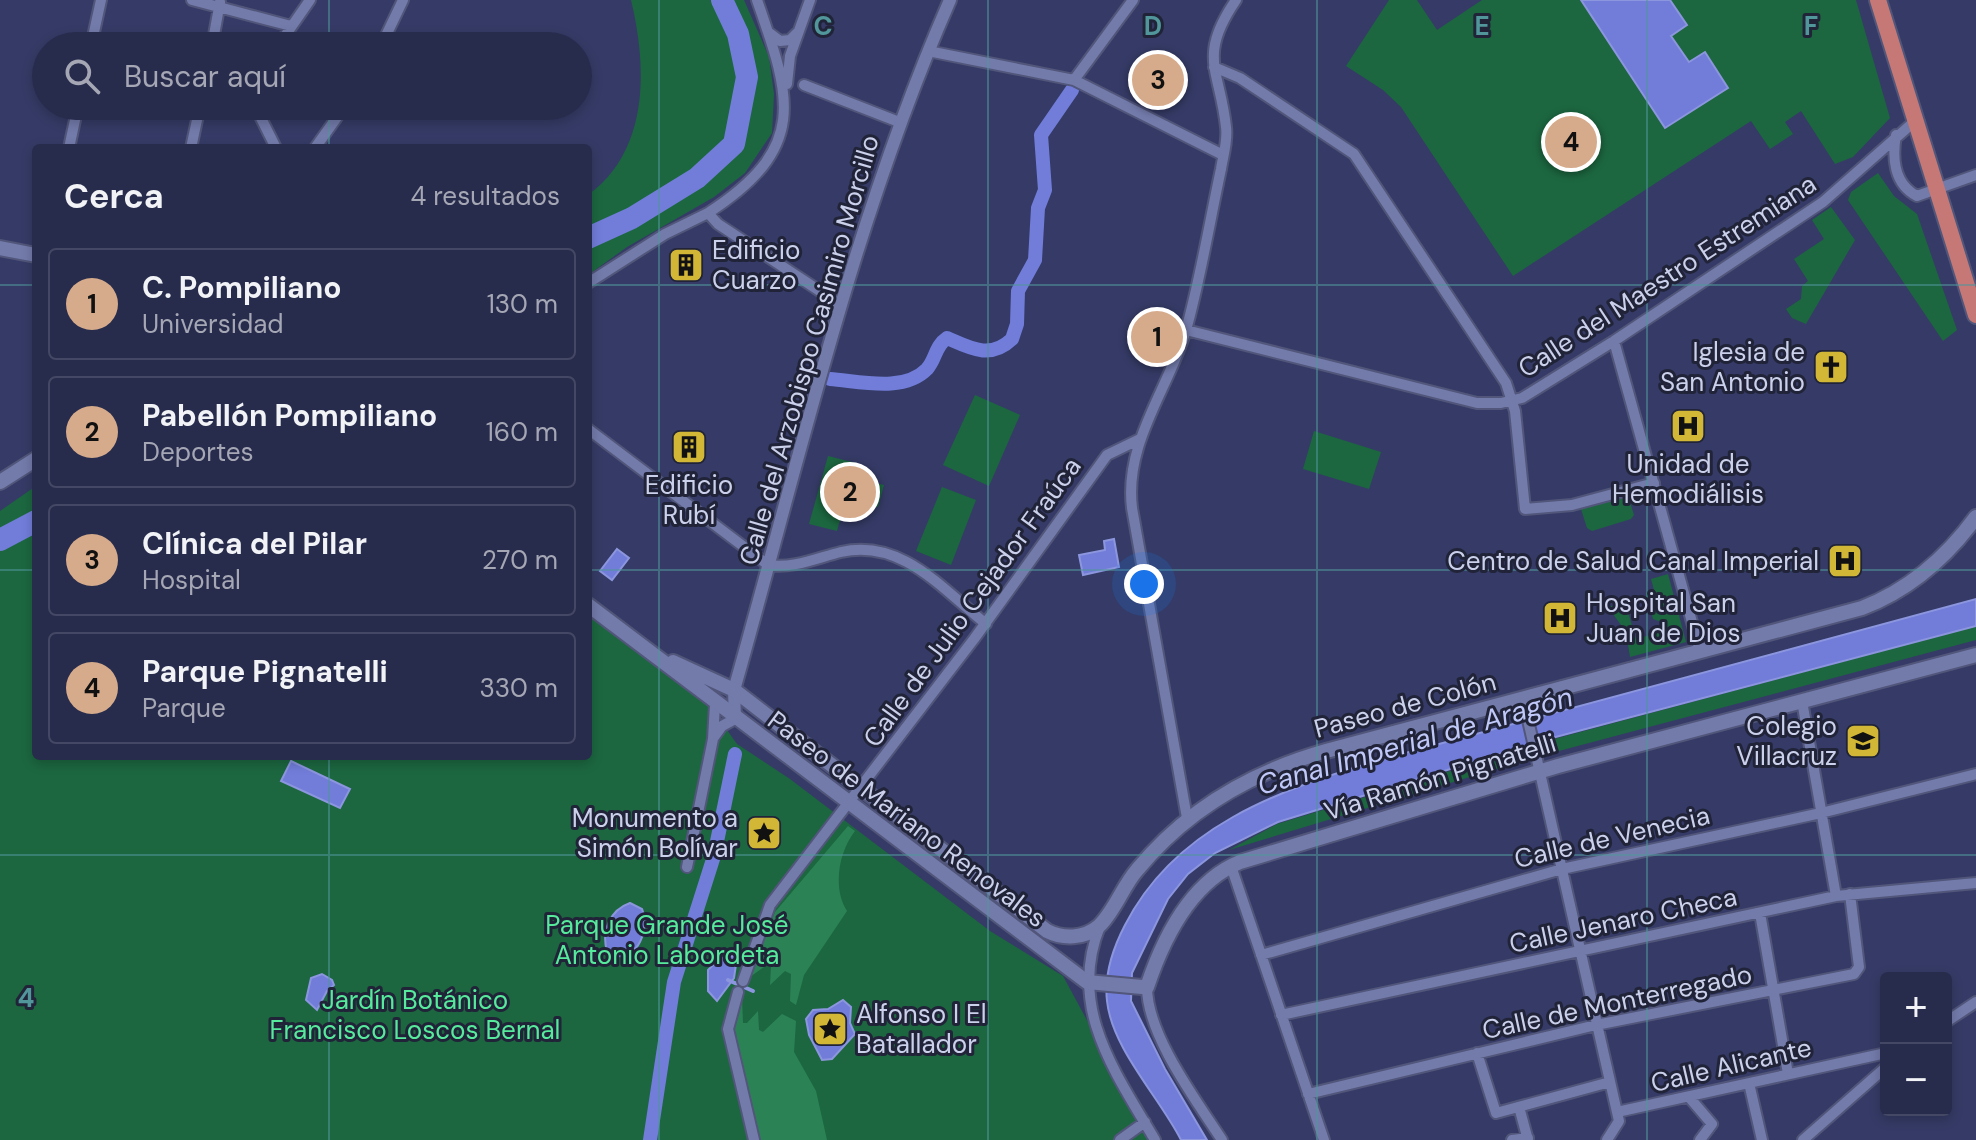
<!DOCTYPE html>
<html lang="es">
<head>
<meta charset="utf-8">
<style>
	:root { --surface:#282c4c; --page:#303453; --text:#f1f3f6; --muted:#a5a7b5; --line:#444864; --accent:#d6ab8b }
	body { margin:0; font-family:"DM Sans",sans-serif; background:var(--page); color:var(--text) }
	.controls { position:absolute; right:24px; bottom:24px; display:grid; overflow:hidden; border-radius:8px; box-shadow:0 4px 12px #0003 }
	.controls button { width:72px; height:72px; display:grid; place-items:center; padding:0; border:0; border-bottom:2px solid var(--line); background:var(--surface); color:var(--text); font:40px sans-serif }
	.you { position:absolute; left:1144px; top:584px; width:28px; height:28px; margin:-20px; border:6px solid #fff; border-radius:50%; background:#1a73e8; box-shadow:0 0 0 12px #1a73e833 }
	.badge { display:grid; place-items:center; width:52px; height:52px; border-radius:50%; background:var(--accent); color:#111; font-size:26px; font-weight:700 }
	.pin { position:absolute; translate:-50% -50%; border:4px solid #fff; box-shadow:0 2px 8px #0006 }
	.list { margin:0; padding:0; list-style:none }
	h2 { display:flex; justify-content:space-between; align-items:center; height:104px; margin:0; padding:0 32px; font-size:34px }
	h2 small { font-size:26px; font-weight:400; color:var(--muted) }
	.list li { display:grid; grid-template-columns:52px 1fr auto; gap:24px; align-items:center; box-sizing:border-box; height:112px; margin:0 16px 16px; padding:0 16px; border:2px solid var(--line); border-radius:8px }
	.list b { display:block; font-size:30px; white-space:nowrap }
	.list p { margin:0; font-size:26px; white-space:nowrap; color:var(--muted) }
	.list em { font-size:26px; font-style:normal; color:var(--muted) }
	.icon { flex:none; width:44px; height:44px; fill:none; stroke:currentColor; stroke-width:2; stroke-linecap:round; stroke-linejoin:round }
	.map { position:relative; flex:none; width:1976px; height:1140px; overflow:hidden }
	.search { position:absolute; background:var(--surface); box-shadow:0 4px 12px #0003; left:32px; top:32px; width:560px; height:88px; display:flex; align-items:center; gap:20px; box-sizing:border-box; padding:0 28px; border-radius:44px; color:var(--muted); font-size:30px }
	.panel { position:absolute; background:var(--surface); box-shadow:0 4px 12px #0003; left:32px; top:144px; width:560px; height:616px; border-radius:8px }
	.map>svg:first-child { display:block }
</style>
</head>
<body>
<div class="map">
<svg width="1976" height="1140" viewBox="0 0 1976 1140">
	<rect width="100%" height="100%" fill="#353b66"/>
	<!-- green -->
	<path fill="#1c6740" d="M631,0H744L769,57L774,94L772,133L745,173L714,197L627,247L588,275V195C650,150 647,66 631,0Z
		M1389,0H1417L1437,30L1482,0H1856L1890,118L1853,157L1835,164L1801,111L1785,122L1793,134L1770,149L1751,121L1513,276L1401,107L1383,90L1346,66Z
		M1878,173L1894,196L1917,214L1957,330L1943,341L1848,200L1851,192Z
		M1831,207L1855,240L1806,324L1792,318L1786,309L1801,299L1802,286L1808,281L1794,259L1824,239L1812,220Z
		M975,395L1020,415L989,486L943,465Z
		M1314,431L1381,452L1369,489L1303,469Z
		M828,456L856,463L852,477L884,485L878,507L846,499L837,531L809,524Z
		M36,486V756H588V614L709,705L737,744L790,779L990,931L1063,976L1152,1140H0V511Z
		M942,487L976,500L951,565L916,551Z
		M1628,496L1634,515L1631,519L1592,531L1587,528L1581,509Z
		M1668,574L1686,642L1630,657L1626,632L1608,607L1625,602L1636,639L1661,632L1664,623L1653,619L1646,593L1654,590L1651,579Z
		M1976,626V640L1555,752L1545,749L1543,742Z
		M1522,749L1516,763L1229,850L1277,824Z"/>
	<!-- forest -->
	<path fill="#2b8355" d="M848,826L855,831C839,851 832,888 847,911L804,975L796,1005L790,1001L791,974L785,971L770,985L771,967L767,965L747,979L775,912Z
		M742,998L743,1023H747L758,1011L759,1030L763,1032L782,1014L796,1021L794,1052L816,1091L827,1140H759L733,1030Z"/>
	<!-- water -->
	<path fill="#717dd9" stroke="#8c96de" stroke-width="2" d="M1581,0H1670L1687,25L1671,36L1689,62L1705,52L1728,88L1665,128Z
		M1114,539L1119,567L1083,575L1079,555L1105,550L1104,541Z
		M617,549L629,558L612,580L600,571Z
		M1976,599V626L1548,739L1278,822L1215,853L1188,874L1168,899L1132,973L1131,1001L1165,1069L1207,1140H1181C1160,1098 1112,1049 1107,1001C1104,975 1113,948 1125,925C1175,827 1277,791 1376,761Z
		M291,761L350,789L340,808L281,781Z
		M630,903L642,909C652,930 633,971 607,951C601,931 610,910 630,903Z
		M729,955L737,958L734,978L717,1001L708,991V970L718,960Z
		M322,974L332,980L334,985L327,991L317,1010L306,1000L311,978Z
		M843,1000L851,1007L850,1023L855,1034L832,1059L822,1060L809,1035L806,1019L813,1010L828,1009Z"/>
	<g fill="none" stroke-linecap="round" stroke-linejoin="round">
		<!-- stream -->
		<path stroke="#8c96de" stroke-width="4" d="M728,980L753,991"/>
		<!-- canal -->
		<path stroke="#717dd9" stroke-width="14" d="M830,379C859,381 904,393 927,369C936,359 935,346 947,338C970,348 990,360 1012,339L1017,324L1018,291L1035,260L1038,208L1045,190L1041,135L1072,90
			M650,1140L674,982L714,856L735,754"/>
		<!-- river -->
		<path stroke="#717dd9" stroke-width="22" d="M588,238L632,218L697,178L734,144L747,77L738,34L722,0
			M0,540L36,521"/>
		<!-- minor casing -->
		<g stroke="#51567a" stroke-width="14">
			<path id="minor" d="M192,0L291,26
				M768,32L780,41L790,40L797,33
				M91,46L101,0
				M212,46L220,2
				M278,46L310,0
				M381,46L403,0
				M928,51L1074,80L1223,155
				M1214,67L1240,78L1354,154L1506,383L1515,411L1525,509L1572,505L1654,483
				M1074,80L1133,0
				M787,84L790,56L810,0
				M804,85L899,122
				M255,106L276,148
				M1896,135C1892,158 1894,184 1917,196L1976,175
				M69,148L78,106
				M191,148L200,106
				M315,148L345,106
				M708,213C808,148 792,100 757,0
				M588,283L665,234L708,213L718,224L841,305
				M1186,330L1477,403H1501L1522,398L1614,341L1823,202L1915,121
				M1614,341L1700,651
				M588,429L768,565C793,569 817,558 841,552C902,538 943,590 986,624
				M1523,698L1619,1121L1607,1140
				M1802,701L1836,896
				M714,737L722,726L735,719
				M1187,818L1132,508C1124,443 1168,390 1186,330C1200,281 1210,220 1221,169C1223,156 1228,141 1226,127C1220,70 1197,57 1236,0
				M1231,866L1324,1140
				M687,867L713,739L715,704
				M1760,913L1788,1074
				M1100,926C1067,1007 1115,1072 1155,1140
				M1261,955L1562,869L1821,813L1976,774
				M743,981L770,905L974,639L1107,455L1140,439
				M1147,987C1147,1035 1196,1100 1222,1140
				M738,992L728,1029L754,1140
				M1281,1015L1836,896L1976,883
				M1946,1022L1976,1002
				M1477,1053L1496,1113L1610,1082
				M1749,1083L1762,1140
				M1308,1094L1596,1025L1854,974L1859,967L1850,894
				M1689,1097L1712,1124L1700,1140
				M1519,1107L1528,1140
				M1617,1112L1886,1053
				M1120,1140L1145,1122
				M1512,1140L1528,1138
				M1803,1140L1886,1067"/>
		</g>
		<!-- tertiary casing -->
		<g stroke="#51567a" stroke-width="16">
			<path id="tertiary" d="M735,719L734,690C800,458 853,221 950,0"/>
		</g>
		<!-- secondary casing -->
		<g stroke="#51567a" stroke-width="18">
			<path id="secondary" d="M0,248L36,255
				M0,482L36,459
				M588,605L1087,982L1142,987H1147C1163,939 1191,882 1240,862L1558,766L1976,655
				M673,662L734,690L1047,931C1063,939 1084,939 1099,926C1114,912 1123,886 1137,870C1186,810 1252,772 1326,751L1862,608C1909,590 1946,558 1976,517"/>
		</g>
		<!-- primary casing -->
		<g stroke="#51567a" stroke-width="20">
			<path id="primary" d="M1878,0L1976,315"/>
		</g>
		<!-- minor -->
		<use href="#minor" stroke="#737bab" stroke-width="10"/>
		<!-- tertiary -->
		<use href="#tertiary" stroke="#737bab" stroke-width="12"/>
		<!-- secondary -->
		<use href="#secondary" stroke="#737bab" stroke-width="14"/>
		<!-- primary -->
		<use href="#primary" stroke="#c57875" stroke-width="16"/>
	</g>
	<!-- grid -->
	<path fill="none" stroke="#51969a" stroke-width="2" stroke-opacity="0.55" d="M329,0V46M659,0V1140M988,0V1140M1317,0V1140M1647,0V1140M329,106V148M0,285H36M588,285H1976M0,570H36M588,570H1976M329,756V1140M0,855H1976"/>
	<!-- icons -->
	<defs>
		<g id="building-square" transform="scale(1.8)"><rect x="-9" y="-9" width="18" height="18" rx="4" fill="#d2b635" stroke="#212438"/><path d="M-4-6H4V6H1V3H-1V6H-4ZM-2.5-4.3h1.7v1.8h-1.7ZM.8-4.3h1.7v1.8H.8ZM-2.5-1h1.7V.8h-1.7ZM.8-1h1.7V.8H.8Z" fill="#111"/></g>
		<g id="church-square" transform="scale(1.8)"><rect x="-9" y="-9" width="18" height="18" rx="4" fill="#d2b635" stroke="#212438"/><path d="M-1.2-6h2.4v3.5h3.3v2.4h-3.3V6h-2.4V-.1h-3.3v-2.4h3.3Z" fill="#111"/></g>
		<g id="hospital-square" transform="scale(1.8)"><rect x="-9" y="-9" width="18" height="18" rx="4" fill="#d2b635" stroke="#212438"/><path d="M-5-5h3v3.5h4V-5h3V5h-3V1.5h-4V5h-3Z" fill="#111"/></g>
		<g id="school-square" transform="scale(1.8)"><rect x="-9" y="-9" width="18" height="18" rx="4" fill="#d2b635" stroke="#212438"/><path d="M0-5L7-2L0 1L-7-2ZM-4 1L0 2.5L4 1V4Q0 6-4 4Z" fill="#111"/></g>
		<g id="sight-square" transform="scale(1.8)"><rect x="-9" y="-9" width="18" height="18" rx="4" fill="#d2b635" stroke="#212438"/><path d="M0-6L1.8-2.2L6-1.7L2.9 1.2L3.7 5.4L0 3.3L-3.7 5.4L-2.9 1.2L-6-1.7L-1.8-2.2Z" fill="#111"/></g>
	</defs>
	<g fill-rule="evenodd">
		<use href="#building-square" x="686" y="265"/>
		<use href="#church-square" x="1831" y="367"/>
		<use href="#hospital-square" x="1688" y="426"/>
		<use href="#building-square" x="689" y="447"/>
		<use href="#hospital-square" x="1845" y="561"/>
		<use href="#hospital-square" x="1560" y="618"/>
		<use href="#school-square" x="1863" y="741"/>
		<use href="#sight-square" x="764" y="833"/>
		<use href="#sight-square" x="830" y="1029"/>
	</g>
	<g text-anchor="middle" dominant-baseline="central" stroke-width="6" stroke-linejoin="round" paint-order="stroke">
		<!-- poi labels -->
		<g font-size="26" fill="#cbd0eb" stroke="#212438" text-anchor="end">
			<text x="712" y="250" text-anchor="start">Edificio<tspan x="712" dy="30">Cuarzo</tspan></text>
			<text x="1805" y="352">Iglesia de<tspan x="1805" dy="30">San Antonio</tspan></text>
			<text x="1688" y="464" text-anchor="middle">Unidad de<tspan x="1688" dy="30">Hemodiálisis</tspan></text>
			<text x="689" y="485" text-anchor="middle">Edificio<tspan x="689" dy="30">Rubí</tspan></text>
			<text x="1819" y="561">Centro de Salud Canal Imperial</text>
			<text x="1586" y="603" text-anchor="start">Hospital San<tspan x="1586" dy="30">Juan de Dios</tspan></text>
			<text x="1837" y="726">Colegio<tspan x="1837" dy="30">Villacruz</tspan></text>
			<text x="738" y="818">Monumento a<tspan x="738" dy="30">Simón Bolívar</tspan></text>
			<text x="856" y="1014" text-anchor="start">Alfonso I El<tspan x="856" dy="30">Batallador</tspan></text>
		</g>
		<!-- street labels -->
		<g font-size="26" fill="#cbd0eb" stroke="#212438">
			<text transform="translate(1667 276) rotate(-33)">Calle del Maestro Estremiana</text>
			<text transform="translate(809 350) rotate(-74)">Calle del Arzobispo Casimiro Morcillo</text>
			<text transform="translate(972 602) rotate(-54)">Calle de Julio Cejador Fraúca</text>
			<text transform="translate(1405 705) rotate(-15)">Paseo de Colón</text>
			<text transform="translate(1440 777) rotate(-17)">Vía Ramón Pignatelli</text>
			<text transform="translate(907 819) rotate(37)">Paseo de Mariano Renovales</text>
			<text transform="translate(1612 837) rotate(-13)">Calle de Venecia</text>
			<text transform="translate(1623 920) rotate(-12)">Calle Jenaro Checa</text>
			<text transform="translate(1617 1002) rotate(-12)">Calle de Monterregado</text>
			<text transform="translate(1731 1065) rotate(-13)">Calle Alicante</text>
		</g>
		<!-- park labels -->
		<g font-size="26" fill="#56eb9c" stroke="#212438">
			<text x="667" y="925">Parque Grande José<tspan x="667" dy="30">Antonio Labordeta</tspan></text>
			<text x="415" y="1000">Jardín Botánico<tspan x="415" dy="30">Francisco Loscos Bernal</tspan></text>
		</g>
		<!-- water labels -->
		<g font-size="28" font-style="italic" fill="#bfc8f8" stroke="#212438">
			<text transform="translate(1415 741) rotate(-16)">Canal Imperial de Aragón</text>
		</g>
	</g>
	<g font-size="26" text-anchor="middle" font-weight="bold" fill="#51969a" stroke="#212438" stroke-width="6" stroke-linejoin="round" paint-order="stroke">
		<text x="823" y="35">C</text>
		<text x="1153" y="35">D</text>
		<text x="1482" y="35">E</text>
		<text x="1811" y="35">F</text>
		<text x="26" y="1007">4</text>
	</g>
</svg>
<div class="controls">
<button>+</button>
<button>−</button>
</div>
<div class="you"></div>
<div class="pin badge" style="left:1157px;top:337px">1</div>
<div class="pin badge" style="left:850px;top:492px">2</div>
<div class="pin badge" style="left:1158px;top:80px">3</div>
<div class="pin badge" style="left:1571px;top:142px">4</div>
<div class="search"><svg class="icon" aria-label="search" viewBox="0 0 24 24"><circle cx="10" cy="10" r="6"/><path d="M15 15l6 6"/></svg>Buscar aquí</div>
<section class="panel">
<h2>Cerca<small>4 resultados</small></h2>
<ul class="list">
<li><span class="badge">1</span><div><b>C. Pompiliano</b><p>Universidad</p></div><em>130 m</em></li>
<li><span class="badge">2</span><div><b>Pabellón Pompiliano</b><p>Deportes</p></div><em>160 m</em></li>
<li><span class="badge">3</span><div><b>Clínica del Pilar</b><p>Hospital</p></div><em>270 m</em></li>
<li><span class="badge">4</span><div><b>Parque Pignatelli</b><p>Parque</p></div><em>330 m</em></li>
</ul>
</section>
</div>
</body>
</html>
